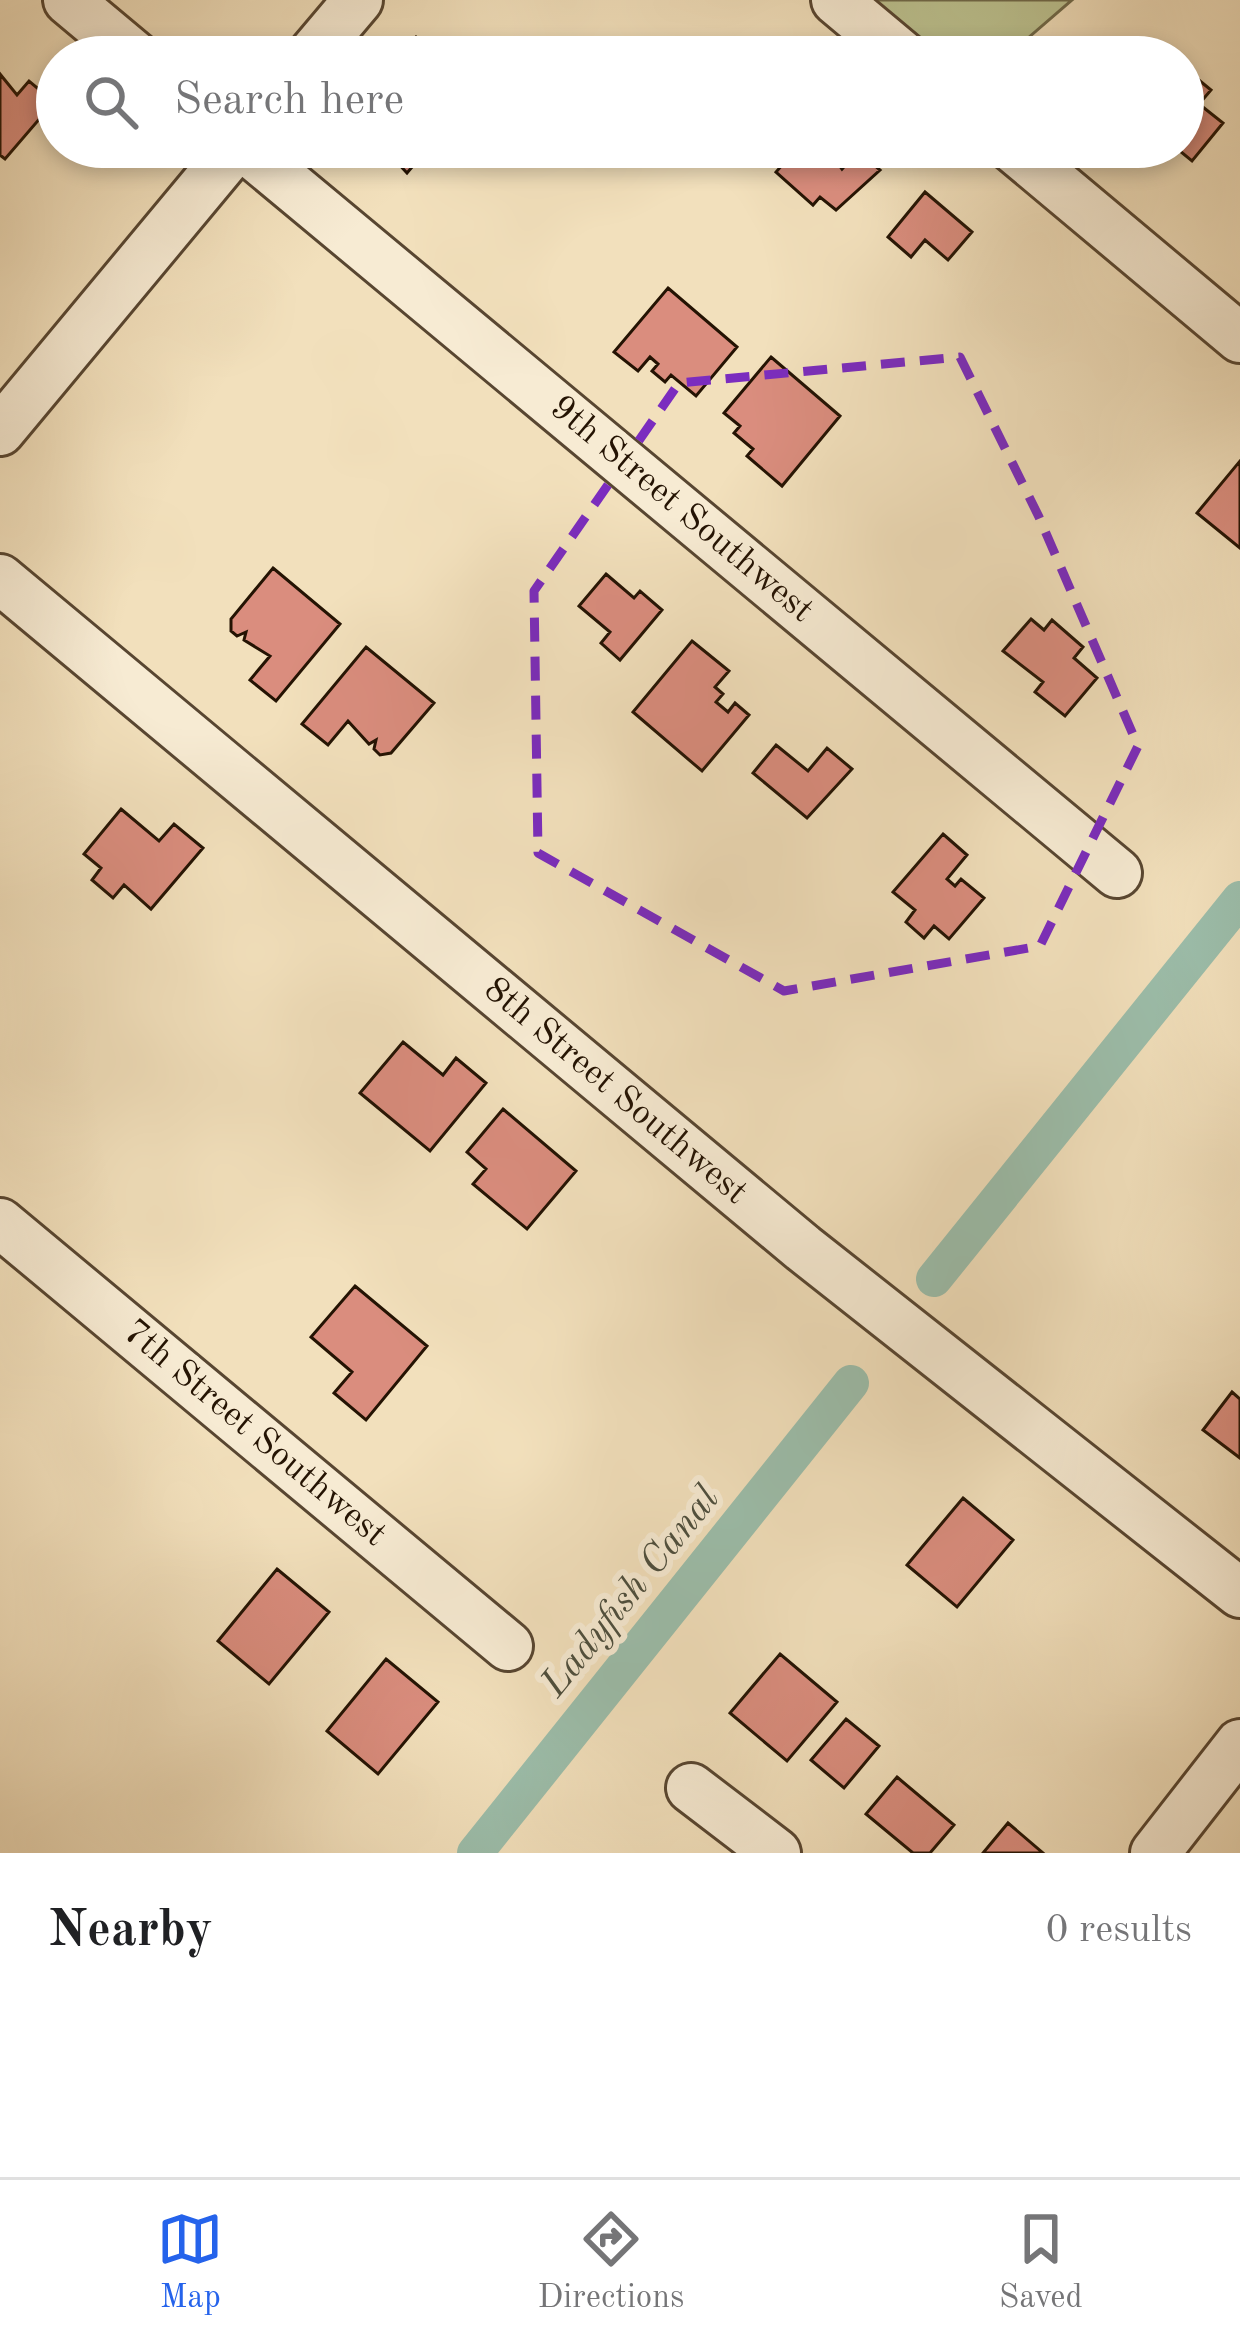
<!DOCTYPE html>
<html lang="en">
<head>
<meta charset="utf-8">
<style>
	:root { --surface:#fff; --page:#f6f6f6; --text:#202124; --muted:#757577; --line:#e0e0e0; --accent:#2563eb }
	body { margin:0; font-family:"Old Standard TT",serif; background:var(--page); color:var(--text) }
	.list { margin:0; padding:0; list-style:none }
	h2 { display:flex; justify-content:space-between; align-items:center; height:156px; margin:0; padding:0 48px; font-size:51px }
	h2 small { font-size:39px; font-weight:400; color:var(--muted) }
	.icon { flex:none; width:66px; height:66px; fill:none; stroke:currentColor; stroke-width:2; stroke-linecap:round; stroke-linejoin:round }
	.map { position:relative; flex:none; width:1240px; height:1853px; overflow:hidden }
	.search { position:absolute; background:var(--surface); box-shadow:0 6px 18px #0003; left:36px; right:36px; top:36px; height:132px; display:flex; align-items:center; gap:30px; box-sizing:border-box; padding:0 42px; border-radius:66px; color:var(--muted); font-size:45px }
	.sheet { height:324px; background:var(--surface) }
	nav { display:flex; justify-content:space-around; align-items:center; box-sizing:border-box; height:168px; border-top:3px solid var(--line); background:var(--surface); font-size:33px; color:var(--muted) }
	nav a { display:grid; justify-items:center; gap:6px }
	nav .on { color:var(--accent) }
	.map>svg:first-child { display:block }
</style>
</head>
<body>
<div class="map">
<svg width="1240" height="1853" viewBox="0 0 1240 1853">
	<rect width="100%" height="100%" fill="#f2e0bc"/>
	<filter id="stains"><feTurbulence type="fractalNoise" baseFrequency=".00167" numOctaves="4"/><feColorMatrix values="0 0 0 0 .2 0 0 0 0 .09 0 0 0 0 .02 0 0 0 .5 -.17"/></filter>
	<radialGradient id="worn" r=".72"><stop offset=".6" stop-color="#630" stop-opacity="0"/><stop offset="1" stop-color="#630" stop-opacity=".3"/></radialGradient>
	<!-- green -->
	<path fill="#bcc290" stroke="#706a4a" stroke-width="3" d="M824,0H1072L1006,57H888Z"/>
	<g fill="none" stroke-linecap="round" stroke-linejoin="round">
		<!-- canal -->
		<path stroke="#9cbeab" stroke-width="36" d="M934,1279L1240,899
			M475,1853L851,1383"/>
	</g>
	<!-- building -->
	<path fill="#da8d7e" stroke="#241303" stroke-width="3" d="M416,37L440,57H399Z
		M1183,67L1211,90L1199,104L1223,123L1192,161L1175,147H1183Z
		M0,74L17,95L29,81L54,102L5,159L0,155Z
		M383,147H429L407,173Z
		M798,147H826L842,169L858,151L880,170L836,210L820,197L813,205L776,172Z
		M925,192L972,232L948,260L925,240L911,257L888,237Z
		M668,288L737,347L696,396L671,375L665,382L652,371L658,364L650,357L638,371L614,352Z
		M771,357L840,416L782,486L747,456L753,449L734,433L740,426L724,413Z
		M1240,461V548L1197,513Z
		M273,568L340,624L276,701L250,680L270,656L244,640L246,632L237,636L231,631V619Z
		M606,574L634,598L640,591L662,610L620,660L601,643L610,632L579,606Z
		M1031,619L1044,630L1052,620L1083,647L1074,658L1097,678L1065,716L1035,692L1043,682L1003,651Z
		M692,641L729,671L715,687L723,694L716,702L728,712L735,703L749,715L702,771L633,712Z
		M366,647L434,703L391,753L380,755L374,749L376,740L369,744L348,721L328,745L302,724Z
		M776,745L808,771L827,748L852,769L807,818L753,773Z
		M121,809L159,841L174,824L203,848L151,909L124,885L113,898L92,880L101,868L84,854Z
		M943,834L967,855L947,879L955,886L961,879L984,898L949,939L934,926L924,938L906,922L915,910L893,892Z
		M403,1042L443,1075L456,1058L486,1083L430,1151L360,1093Z
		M503,1109L576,1171L527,1229L473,1184L486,1169L467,1152Z
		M355,1286L427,1346L366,1420L334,1393L352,1372L311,1337Z
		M1232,1392L1240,1399V1458L1203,1430Z
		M963,1498L1013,1540L957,1607L907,1565Z
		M277,1569L329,1612L269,1684L218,1641Z
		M780,1654L837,1702L787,1761L730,1713Z
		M386,1659L438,1702L378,1774L327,1731Z
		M846,1719L879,1746L844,1788L811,1760Z
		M897,1777L954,1825L930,1853H913L866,1814Z
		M1008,1823L1043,1853H983Z"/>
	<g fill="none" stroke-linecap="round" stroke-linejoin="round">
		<!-- minor casing -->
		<g stroke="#584631" stroke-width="54">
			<path id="minor" d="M68,0L136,57
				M836,0L904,57
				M310,57L358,0
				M244,147L1117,873
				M1012,147L1240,338
				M0,431L236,147
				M0,579L803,1248L1240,1593
				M0,1223L508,1646
				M691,1788L776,1853
				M1155,1853L1240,1744"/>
		</g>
		<!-- minor -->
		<use href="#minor" stroke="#f7ebd3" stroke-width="48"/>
	</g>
	<!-- marked area -->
	<path fill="none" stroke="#7b2cbf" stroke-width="9" stroke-dasharray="24 15" stroke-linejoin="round" d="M960,357L1039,517L1138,746L1040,946L784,991L538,853L534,591L679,383Z"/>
	<g text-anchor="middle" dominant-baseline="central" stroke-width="12" stroke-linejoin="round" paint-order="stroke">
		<!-- street labels -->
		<g font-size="36" fill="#241303" stroke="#f7ebd3">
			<text transform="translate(681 510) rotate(40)">9th Street Southwest</text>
			<text transform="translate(615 1092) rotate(40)">8th Street Southwest</text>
			<text transform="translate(254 1434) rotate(40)">7th Street Southwest</text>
		</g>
		<!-- water labels -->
		<g font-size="39" font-style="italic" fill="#4e4f3e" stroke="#f7ebd3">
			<text transform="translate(631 1592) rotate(-51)">Ladyfish Canal</text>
		</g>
	</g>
	<rect width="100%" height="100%" filter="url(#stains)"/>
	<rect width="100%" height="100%" fill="url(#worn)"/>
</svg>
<div class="search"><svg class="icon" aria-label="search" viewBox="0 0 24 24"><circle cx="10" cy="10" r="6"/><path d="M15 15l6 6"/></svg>Search here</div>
</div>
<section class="sheet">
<h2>Nearby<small>0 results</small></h2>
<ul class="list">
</ul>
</section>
<nav>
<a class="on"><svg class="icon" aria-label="map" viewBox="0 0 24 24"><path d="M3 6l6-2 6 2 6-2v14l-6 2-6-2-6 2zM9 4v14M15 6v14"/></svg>Map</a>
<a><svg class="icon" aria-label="directions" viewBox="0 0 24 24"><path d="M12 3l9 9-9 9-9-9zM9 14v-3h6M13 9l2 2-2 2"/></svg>Directions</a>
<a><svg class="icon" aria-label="saved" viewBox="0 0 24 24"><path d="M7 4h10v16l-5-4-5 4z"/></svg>Saved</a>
</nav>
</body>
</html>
